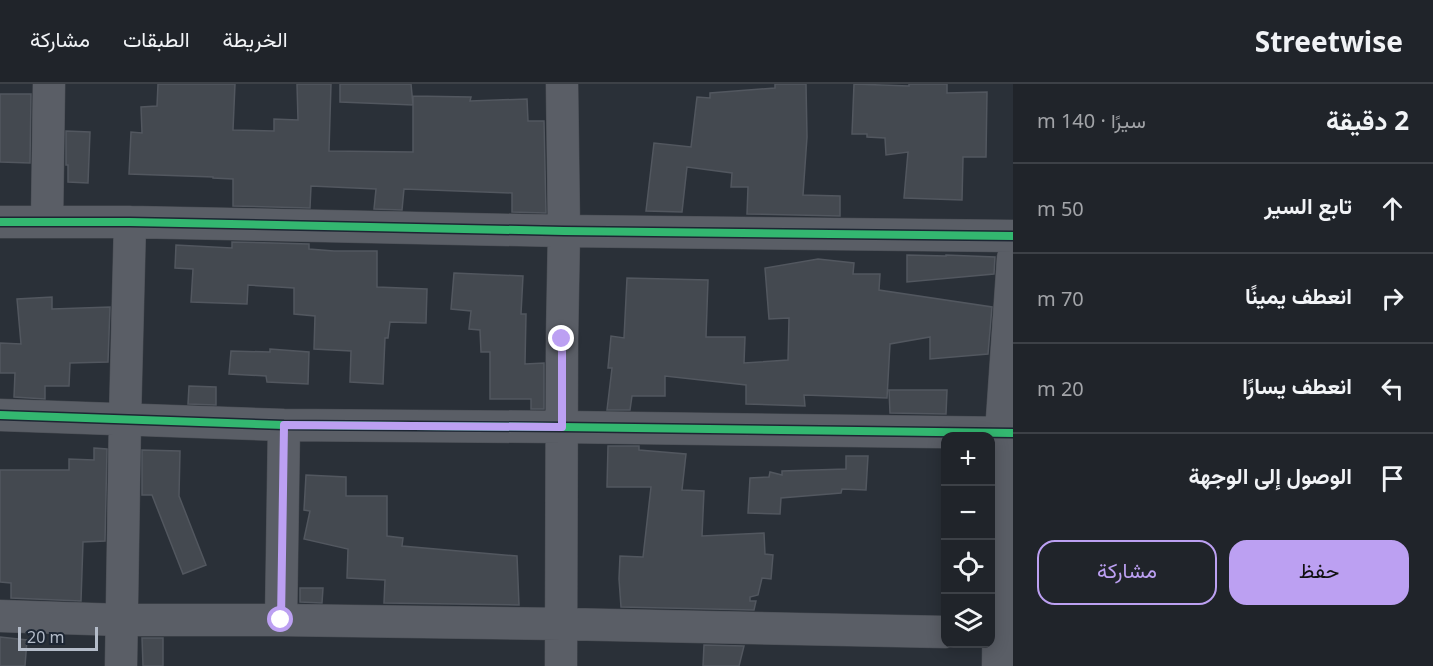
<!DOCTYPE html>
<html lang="ar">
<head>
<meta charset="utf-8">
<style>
	:root { --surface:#20242a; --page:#282c32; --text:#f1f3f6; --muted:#a2a4a8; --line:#3d4147; --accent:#bca0f2 }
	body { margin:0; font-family:"Noto Sans",Vazirmatn,sans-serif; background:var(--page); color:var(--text); direction:rtl }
	.controls { position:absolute; right:18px; bottom:18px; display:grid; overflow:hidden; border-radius:12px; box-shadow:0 3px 15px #0003 }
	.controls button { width:54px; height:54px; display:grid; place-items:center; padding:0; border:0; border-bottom:2px solid var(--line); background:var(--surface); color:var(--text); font:30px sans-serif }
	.scale { position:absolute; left:18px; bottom:15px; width:80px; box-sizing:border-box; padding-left:6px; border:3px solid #b4bcc9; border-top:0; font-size:16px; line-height:21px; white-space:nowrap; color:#b4bcc9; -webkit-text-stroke:4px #1d2633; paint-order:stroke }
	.stop { position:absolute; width:18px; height:18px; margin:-14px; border:4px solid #bca0f2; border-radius:50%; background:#fff }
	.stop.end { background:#bca0f2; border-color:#fff; box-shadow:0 2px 6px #0008 }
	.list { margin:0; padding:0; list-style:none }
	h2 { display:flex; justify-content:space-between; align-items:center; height:78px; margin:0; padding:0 24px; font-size:26px }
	h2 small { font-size:20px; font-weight:400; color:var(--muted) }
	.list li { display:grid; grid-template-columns:39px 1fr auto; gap:18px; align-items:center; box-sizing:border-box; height:90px; padding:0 24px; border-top:2px solid var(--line) }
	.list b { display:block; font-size:22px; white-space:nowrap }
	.list em { font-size:20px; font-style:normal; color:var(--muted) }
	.actions { display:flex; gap:12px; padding:18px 24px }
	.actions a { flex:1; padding:14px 0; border:2px solid var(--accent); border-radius:18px; text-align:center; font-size:21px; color:var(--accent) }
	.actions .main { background:var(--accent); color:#111 }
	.icon { flex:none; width:33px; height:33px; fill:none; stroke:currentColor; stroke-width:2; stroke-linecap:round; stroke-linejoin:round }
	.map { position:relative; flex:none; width:1013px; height:582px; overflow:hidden; direction:ltr }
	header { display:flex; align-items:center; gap:36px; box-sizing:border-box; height:84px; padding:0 30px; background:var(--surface); border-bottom:2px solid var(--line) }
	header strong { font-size:28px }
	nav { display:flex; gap:33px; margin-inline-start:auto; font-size:21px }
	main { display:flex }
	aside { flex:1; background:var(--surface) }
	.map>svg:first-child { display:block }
</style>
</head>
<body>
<header>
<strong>Streetwise</strong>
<nav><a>الخريطة</a><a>الطبقات</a><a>مشاركة</a></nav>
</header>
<main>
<aside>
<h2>2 دقيقة<small>سيرًا · 140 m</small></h2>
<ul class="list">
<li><svg class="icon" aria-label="ahead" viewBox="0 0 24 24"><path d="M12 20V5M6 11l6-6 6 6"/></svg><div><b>تابع السير</b></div><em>50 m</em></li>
<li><svg class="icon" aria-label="right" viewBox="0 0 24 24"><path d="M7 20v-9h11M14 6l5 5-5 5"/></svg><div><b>انعطف يمينًا</b></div><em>70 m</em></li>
<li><svg class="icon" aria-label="left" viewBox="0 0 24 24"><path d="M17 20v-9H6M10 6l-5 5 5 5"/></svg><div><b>انعطف يسارًا</b></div><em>20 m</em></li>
<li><svg class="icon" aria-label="arrive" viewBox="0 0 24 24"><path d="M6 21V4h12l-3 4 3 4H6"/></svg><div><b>الوصول إلى الوجهة</b></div></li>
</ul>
<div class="actions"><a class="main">حفظ</a><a>مشاركة</a></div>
</aside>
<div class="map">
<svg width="1013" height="582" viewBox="0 0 1013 582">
	<rect width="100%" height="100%" fill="#2a3038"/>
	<!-- building -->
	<path fill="#444950" stroke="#52575f" stroke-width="1.5" d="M158,0H235L233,46L274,47V35L298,36L297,0H331L329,67L413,68V12L471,13L470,17L527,15L528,37H544L546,129L512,128V109L404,105L402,126L374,125L376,105L311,102L310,124L233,122V95L213,94V93L129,90L131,48L142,49L141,23L157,22Z
		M340,0H411L413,21L340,18Z
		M775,0H806L807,53L803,111L840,112V132L747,130L748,103H731L732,89L687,83L682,128L646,127L654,59L691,63L697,13L710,14V9L775,4Z
		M854,0L909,2V0H947V9L987,8L986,73H963L962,116L904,114L908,68L886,71L885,54L867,53V50H852Z
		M0,10H31L30,79L0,78Z
		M66,47L90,48L88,99L68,98V81H66Z
		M232,158L309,160V165L334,167H377V203L427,205L426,239L390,238L388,254H385L383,300L350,298L351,267L314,265L315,232L294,230V204L248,201L247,220L191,218L193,185L175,184L176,161L232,164Z
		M907,171L946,172V171L995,173L994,190L907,198Z
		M818,175L854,179L853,190H880L879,206L992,223L988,270L930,275V253L890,260L887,314L804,311L805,322L746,320V301L665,292V312H632L630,326H607L612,284H608L611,252L624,254L627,194L708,196L706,253H745L744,279L788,276L789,234L769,235L765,184Z
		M454,189L523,192L521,230H526L525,280L544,279V325H531V315H490V268H481L480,246L469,245L471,227L451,225Z
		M52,213V225L110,223L108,278L70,279L69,302H45V315L14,313L15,289H0V259L21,260L17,215Z
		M270,265L309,268L308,300L267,298L266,292L229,290L231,267L270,268Z
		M189,302L216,303V321L188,320Z
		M889,306H947L946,330L890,329Z
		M608,362H639V366L686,370L682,406L704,407L702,452L764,449L765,470L773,471L771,495L762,494L758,511L750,513V517H756L754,526L621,523L619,495L620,472L643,473L651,403H607Z
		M94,364L107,365L105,457L83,458L81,517L11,514V499L0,498V386H69V375L94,376Z
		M142,366L180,367L179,412L206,481L183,490L152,411H142Z
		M846,372H868L866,406L842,405L841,409L781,414L780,430L748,429L750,394L769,393L770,388L782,391V387L846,385Z
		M306,391L346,393V412H387V452L403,454L402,462L517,472L519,521L384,519L385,496L347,494L348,465L304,455L310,427L304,426Z
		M300,504H323L322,519L300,518Z
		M0,553L27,556L25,582H0Z
		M142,554H163V582H143Z
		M704,561L744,562L739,582H703Z"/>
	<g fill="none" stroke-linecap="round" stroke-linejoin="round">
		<!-- street casing -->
		<g stroke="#484c53" stroke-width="33">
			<path id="street" d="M0,138H130L564,147L1013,152
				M47,138L49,0
				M0,331L284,341L562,343L1013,349
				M0,532L122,536H281L562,540L946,548
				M281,536L284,341
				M121,582L125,335L130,138
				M561,582L562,255L564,147L562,0
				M998,582L1001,349L1013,174"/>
		</g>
		<!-- street -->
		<use href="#street" stroke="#5a5e66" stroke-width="32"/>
		<!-- cycleway casing -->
		<g stroke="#1d2633" stroke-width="11">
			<path id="cycleway" d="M0,138H130L564,147L1013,152
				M0,331L284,341L562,343L1013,349"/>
		</g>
		<!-- cycleway -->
		<use href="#cycleway" stroke="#33b770" stroke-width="8"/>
	</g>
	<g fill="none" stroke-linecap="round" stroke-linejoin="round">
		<!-- route -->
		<path stroke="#bca0f2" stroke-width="8" d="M281,536L284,341L562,343V255"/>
	</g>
</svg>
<div class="controls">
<button>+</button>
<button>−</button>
<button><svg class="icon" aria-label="locate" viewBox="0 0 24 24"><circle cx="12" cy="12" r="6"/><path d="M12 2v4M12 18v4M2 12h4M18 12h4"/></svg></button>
<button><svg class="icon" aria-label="layers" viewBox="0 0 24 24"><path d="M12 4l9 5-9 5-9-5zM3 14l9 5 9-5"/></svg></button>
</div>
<div class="scale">20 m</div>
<div class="stop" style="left:281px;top:536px"></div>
<div class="stop end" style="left:562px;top:255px"></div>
</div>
</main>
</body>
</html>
